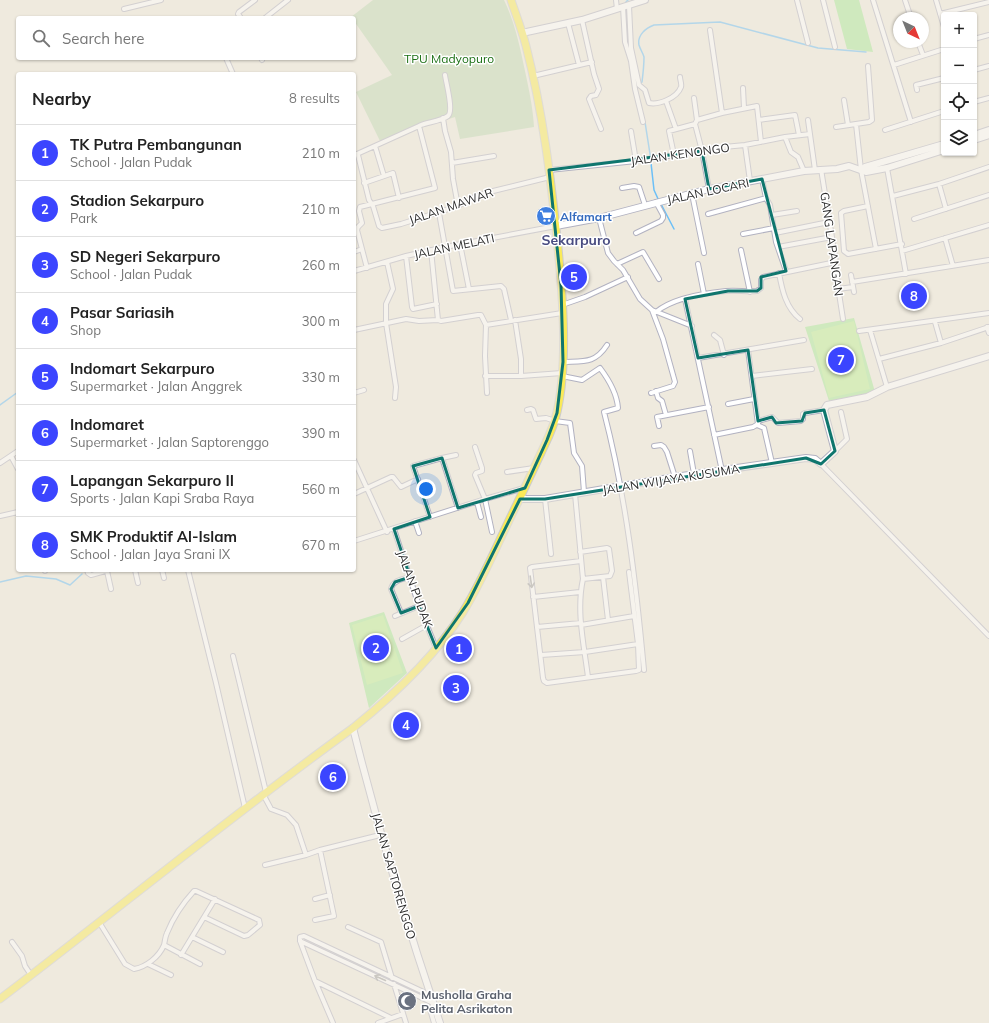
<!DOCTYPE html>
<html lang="en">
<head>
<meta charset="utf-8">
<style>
	:root { --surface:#fff; --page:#f2f2f2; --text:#222; --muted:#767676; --line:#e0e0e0; --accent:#3b45ff }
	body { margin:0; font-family:Mulish,sans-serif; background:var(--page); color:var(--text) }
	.controls { position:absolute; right:12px; top:12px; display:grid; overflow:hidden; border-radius:4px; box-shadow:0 1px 3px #0004 }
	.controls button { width:36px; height:36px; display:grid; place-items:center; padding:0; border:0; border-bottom:1px solid var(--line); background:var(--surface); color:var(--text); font:20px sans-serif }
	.compass { position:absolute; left:893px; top:12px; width:36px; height:36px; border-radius:50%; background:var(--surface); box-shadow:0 1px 3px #0004; rotate:137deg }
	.you { position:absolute; left:426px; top:489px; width:14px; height:14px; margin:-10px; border:3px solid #fff; border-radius:50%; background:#1a73e8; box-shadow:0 0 0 6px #1a73e833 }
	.badge { display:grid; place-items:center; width:26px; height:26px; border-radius:50%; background:var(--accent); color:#fff; font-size:13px; font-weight:700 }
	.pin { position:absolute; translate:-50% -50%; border:2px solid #fff; box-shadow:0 1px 4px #0006 }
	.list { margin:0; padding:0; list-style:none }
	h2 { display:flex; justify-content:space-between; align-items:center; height:52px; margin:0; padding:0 16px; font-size:17px }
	h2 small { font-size:13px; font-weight:400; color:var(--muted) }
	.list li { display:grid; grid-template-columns:26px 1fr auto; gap:12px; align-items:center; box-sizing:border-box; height:56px; padding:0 16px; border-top:1px solid var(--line) }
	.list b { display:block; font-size:15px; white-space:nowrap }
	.list p { margin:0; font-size:13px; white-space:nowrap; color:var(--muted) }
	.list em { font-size:13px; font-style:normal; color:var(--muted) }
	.icon { flex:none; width:22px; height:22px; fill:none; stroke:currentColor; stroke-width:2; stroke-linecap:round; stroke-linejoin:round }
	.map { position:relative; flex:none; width:989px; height:1023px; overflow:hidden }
	.search { position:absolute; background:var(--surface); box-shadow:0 1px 3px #0004; left:16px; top:16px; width:340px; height:44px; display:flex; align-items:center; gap:10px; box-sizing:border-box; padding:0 14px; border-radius:4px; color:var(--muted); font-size:15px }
	.panel { position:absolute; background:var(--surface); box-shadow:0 1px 3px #0004; left:16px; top:72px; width:340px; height:500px; border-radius:4px }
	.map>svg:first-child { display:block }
</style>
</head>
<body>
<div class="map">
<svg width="989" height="1023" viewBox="0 0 989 1023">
	<rect width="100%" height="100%" fill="#efeade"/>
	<!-- green -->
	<path fill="#a8e897" d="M834,0H859L873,52L847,49Z
		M854,318L875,392L829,401L805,327Z
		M384,612L407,673L369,708L349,623Z"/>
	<!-- cemetery -->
	<path fill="#c1dab4" d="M373,0H504C515,23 520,47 525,71C529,90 533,108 534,127L460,139L455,117L380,141L356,92L392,75L354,21V18L351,17Z"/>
	<!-- pitch -->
	<path fill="#bcf093" d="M854,321L870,389L829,398L811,332Z
		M383,615L403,673L367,685L352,625Z"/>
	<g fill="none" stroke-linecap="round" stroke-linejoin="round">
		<!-- stream -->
		<path stroke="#6bbff7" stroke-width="1.5" d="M627,4L626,2L628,0
			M627,8L628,43L629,48
			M640,83L642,82C643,74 644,65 644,57C643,53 640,49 639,45C637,35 646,28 654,25L720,22L818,48L866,52
			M645,122L650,154L654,190L659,201
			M661,204L674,229
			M0,405L18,392
			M0,582L26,576L56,579L70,585L82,574"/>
		<!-- street casing -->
		<g stroke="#b2b2c1" stroke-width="6">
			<path id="street" d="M616,0L617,9
				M797,0L808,43
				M823,0L835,47
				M873,0L911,122
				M905,0L911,18
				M936,0L944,27
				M629,6L631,48L639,85L645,90L649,103C659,105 677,98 681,87C682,84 680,80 680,77
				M623,7L625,42L631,61L635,89L643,122
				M124,9L161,0
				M940,14L989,2
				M241,18L238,14L239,12L255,0
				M265,18L288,0
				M582,20L594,74L599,89L596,95L591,96L589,99L601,129
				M568,23L579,65
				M974,39L989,35
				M918,42L923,55
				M226,58L233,74
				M261,58L262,60
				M894,65L944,49
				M974,70L989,66
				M533,76L592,62
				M743,88L744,108
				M917,90L916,85L944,78
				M694,98L697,120L695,124L702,151L709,189
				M844,100L848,125
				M666,101L676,129
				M974,102L989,98
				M722,113L757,106L761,142
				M443,118L445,131L451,152L453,179L458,206
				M697,120L722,113L710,30
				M759,120L795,115L799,135
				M808,120L815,170
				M856,124L861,170L876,249
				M836,127L869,122L872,120L868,66
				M885,130L944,111
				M631,131L636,161
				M785,137L791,152L798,157L804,171
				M745,145L750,181
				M375,146L384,176
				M357,154L419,126
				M354,155L357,154L358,155L369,200L373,206L379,226L382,228L401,224L458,206L472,198L485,193L550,177
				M674,155L669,131L695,124
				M452,163L494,156
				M887,168L906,274
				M821,169L836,262L838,287L843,319
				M549,170L636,161L724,147L745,145L785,137L810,134
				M762,179L766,198L770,205L776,242L786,271
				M364,183L393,173L399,198
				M939,184L946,209
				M622,188L634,186L639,187L645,205
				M692,194L704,253
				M893,196L939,184L989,167
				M868,206L844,211L841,213L844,251L848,254L902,244
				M439,213L453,291L501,286L504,289L511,320
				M708,214L766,198
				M772,215L797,211
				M599,218L608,253L614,261L623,270L640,299L652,310L692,326
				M914,219L989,195
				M636,233L661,221L663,218V215L656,202
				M775,233L829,222
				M743,234L774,228
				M945,238L953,266
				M460,244L469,289
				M778,247L832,237
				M431,250L438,320L441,321L478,315H481L486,325L485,356L487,393
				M741,250L750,292
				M902,251L989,225
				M354,252L362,249
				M406,256L412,307L413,309L437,304
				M387,262L393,289L386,304V323L396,387L395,398
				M617,264L643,252L659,279
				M698,264L704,294
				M367,268L357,230L358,227L362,223L359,211L360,207L435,188L419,126L421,125C429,122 441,121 448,116C454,111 446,83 445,75
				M354,271L406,256L445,247L556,226
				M779,273C782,290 786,308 800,319
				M851,275L854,292
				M852,282L989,260
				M561,285L584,282
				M838,289L853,287
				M685,299L722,471
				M562,305L585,297L628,277
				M656,312C673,298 705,293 726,291C737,290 747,292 757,291L761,288V280L763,277L836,262
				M515,320L521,359V376
				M935,322L941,343
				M486,325L562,313
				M987,327L989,333
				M354,330L406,319L419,321L438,320
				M870,330L887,387
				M859,331L989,313
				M714,335L720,340L724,355
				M698,358L804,340
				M879,359L941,343L989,327
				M563,362C583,361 595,364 607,345
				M485,376H521L562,373
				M562,376L582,380L600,368C609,380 617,393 618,408L604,412C626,497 636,583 644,670
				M752,376L812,369
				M656,391L658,398L662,401L666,415
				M354,393L364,390
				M651,393L673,386L675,382L663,339L652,310
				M728,404L754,399
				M527,410L531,409L533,410L536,419L546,418L555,421L570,423L574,453L582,466L584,492
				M758,421L772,417L778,423L801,421L803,419V414L805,413L824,410
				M757,425L764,428L772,463
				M659,426L657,417L709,407
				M714,435L753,427L758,424L748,350
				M654,446L661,445L664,447L667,452L675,477
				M475,447L482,468V471L476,473L475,475L485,499L492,532
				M690,451L694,474
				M835,451L847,439L841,412
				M11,456L18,469
				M442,458L458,508
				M354,460L387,532
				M0,463L18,451
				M821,464L989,636
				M507,472L534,468
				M354,494L391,477H393L401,487L418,479
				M575,494L583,579C576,611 584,645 588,677
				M545,499L551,554
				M477,502L481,517
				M0,516L18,512
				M430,517L413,466L442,458L456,455
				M415,521L419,533
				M394,529L419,606L436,648
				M354,541L485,499L524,488
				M580,552L607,548L609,549L612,571L610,576L583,579
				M581,561L532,567L530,568L543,678L544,681L547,683L636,671L639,670L638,644L629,572
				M45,570V571
				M87,570L88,573L91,575L109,570
				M135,570L138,583
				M162,570L164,578
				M188,570L216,683L245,808
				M107,571L111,589
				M603,577L608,620
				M533,597L580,592
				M401,613L391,589C393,580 403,579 410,577
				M395,616L419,606
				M581,625L634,616
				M537,627L581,623
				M402,639L427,625
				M541,655L585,652L638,644
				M233,656L266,792
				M263,794L271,809L287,815L296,825L306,855
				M265,865L306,855L320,850L380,835
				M315,899L330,895
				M315,920L334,916L320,850
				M99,922L125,964L134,969C146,967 159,957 164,945C165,941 165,937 167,933C173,918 183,903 194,891H196L259,920L260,925L248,935L244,936L204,917
				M348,927L381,942L392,978
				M192,937L223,952
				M300,941L433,1003
				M12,942L22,956L25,966L31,975
				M164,945L200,964
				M181,955L215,899
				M148,964L171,975
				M315,981L391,1018
				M394,984L406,1023
				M434,1005L430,1009L434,1023
				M333,1023L315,981L300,941V937L304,936L430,995
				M378,1023L403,1014"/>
		</g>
		<!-- secondary casing -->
		<g stroke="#b2b2c1" stroke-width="8">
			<path id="secondary" d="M522,33L582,20L645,0
				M974,135L989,130
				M974,140L989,135
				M861,170L865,167L944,144
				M556,226L599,218L709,189L804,171L837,169L849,166L866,172L887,168L944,150
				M520,499H545L675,477L806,458L815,459L821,464L835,451L824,410L827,405L867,397L887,387L989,356
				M353,728C378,828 407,926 440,1023"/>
		</g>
		<!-- primary casing -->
		<g stroke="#ccc" stroke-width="9">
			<path id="primary" d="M0,999C118,909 232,815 353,728C394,695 435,657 463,612C484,578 499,540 517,504C525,487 533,470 541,453C547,440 554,427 557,412C568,363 563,299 558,248C551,180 543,112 526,46C522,30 516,15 511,0"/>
		</g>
		<!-- street -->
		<use href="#street" stroke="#fff" stroke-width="4"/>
		<!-- secondary -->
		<use href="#secondary" stroke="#fff" stroke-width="6"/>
		<!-- primary -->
		<use href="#primary" stroke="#faea58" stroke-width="7"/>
	</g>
	<!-- one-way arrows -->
	<defs><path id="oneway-shaft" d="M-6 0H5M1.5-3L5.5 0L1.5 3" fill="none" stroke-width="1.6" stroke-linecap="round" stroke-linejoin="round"/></defs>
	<g stroke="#a0a0a0">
		<use href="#oneway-shaft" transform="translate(531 582) rotate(82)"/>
		<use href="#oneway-shaft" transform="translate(380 978) rotate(-156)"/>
	</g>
	<!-- marked area -->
	<path d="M0 0H989V1023H0ZM702,151L709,189L762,179L786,271L761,277V288L757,291H728L685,299L698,358L748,350L758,421L772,417L776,423L802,421L805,413L824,410L835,451L821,464L806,458L545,499H520L468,603L436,648L419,606L401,613L391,589L395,582L410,577L394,529L430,517L413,466L442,458L458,508L525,488L547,440L557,413L563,362L561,285L549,170Z" fill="#efeade" fill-opacity=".55" fill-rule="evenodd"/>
	<path fill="none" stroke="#0f766e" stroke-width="3" stroke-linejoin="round" d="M702,151L709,189L762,179L786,271L761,277V288L757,291H728L685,299L698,358L748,350L758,421L772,417L776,423L802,421L805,413L824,410L835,451L821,464L806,458L545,499H520L468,603L436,648L419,606L401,613L391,589L395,582L410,577L394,529L430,517L413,466L442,458L458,508L525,488L547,440L557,413L563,362L561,285L549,170Z"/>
	<!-- icons -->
	<defs>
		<g id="supermarket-disc" transform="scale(1)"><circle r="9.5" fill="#3f7fe0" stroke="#fff"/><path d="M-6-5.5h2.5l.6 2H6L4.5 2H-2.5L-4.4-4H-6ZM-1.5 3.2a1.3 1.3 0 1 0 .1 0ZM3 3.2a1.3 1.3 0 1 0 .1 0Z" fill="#fff"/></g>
		<g id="mosque-disc" transform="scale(1)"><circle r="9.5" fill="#6b7280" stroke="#fff"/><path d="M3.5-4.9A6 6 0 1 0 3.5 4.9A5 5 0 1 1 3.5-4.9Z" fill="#fff"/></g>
	</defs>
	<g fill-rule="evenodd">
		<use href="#supermarket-disc" x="546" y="216"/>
		<use href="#mosque-disc" x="407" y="1001"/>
	</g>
	<g text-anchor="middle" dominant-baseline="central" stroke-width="3" stroke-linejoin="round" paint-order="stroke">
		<!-- park labels -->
		<g font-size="12" fill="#1d7016" stroke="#fff">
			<text x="449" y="58">TPU Madyopuro</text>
		</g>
		<!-- street labels -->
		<g font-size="12" fill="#2c2c2c" stroke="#fff">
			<text transform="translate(680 154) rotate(-8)">JALAN KENONGO</text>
			<text transform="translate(708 191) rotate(-12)">JALAN LOCARI</text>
			<text transform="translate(451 206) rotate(-19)">JALAN MAWAR</text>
			<text transform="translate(832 244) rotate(82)">GANG LAPANGAN</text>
			<text transform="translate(454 246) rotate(-12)">JALAN MELATI</text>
			<text transform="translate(671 479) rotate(-9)">JALAN WIJAYA KUSUMA</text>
			<text transform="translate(415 589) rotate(70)">JALAN PUDAK</text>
			<text transform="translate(394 876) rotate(74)">JALAN SAPTORENGGO</text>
		</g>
		<!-- shop labels -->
		<g font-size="12" font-weight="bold" fill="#366cbe" stroke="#fff" text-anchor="start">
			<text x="560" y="216">Alfamart</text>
		</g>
		<!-- worship labels -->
		<g font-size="12" font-weight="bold" fill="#5b616d" stroke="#fff" text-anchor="start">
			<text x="421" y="994">Musholla Graha<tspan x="421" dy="14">Pelita Asrikaton</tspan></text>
		</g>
		<!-- quarter labels -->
		<g font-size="14" font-weight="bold" fill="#494c81" stroke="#fff">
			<text x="576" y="240">Sekarpuro</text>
		</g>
	</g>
</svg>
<div class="controls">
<button>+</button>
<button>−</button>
<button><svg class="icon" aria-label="locate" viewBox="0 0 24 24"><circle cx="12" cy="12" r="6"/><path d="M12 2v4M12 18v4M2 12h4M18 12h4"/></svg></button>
<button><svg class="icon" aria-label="layers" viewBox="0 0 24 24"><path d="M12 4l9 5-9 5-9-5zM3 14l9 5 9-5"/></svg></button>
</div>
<svg class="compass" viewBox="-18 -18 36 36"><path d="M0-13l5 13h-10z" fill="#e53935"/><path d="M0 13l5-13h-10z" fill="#767676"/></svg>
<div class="you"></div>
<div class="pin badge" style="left:459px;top:649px">1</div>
<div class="pin badge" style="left:376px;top:648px">2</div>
<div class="pin badge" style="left:456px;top:688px">3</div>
<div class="pin badge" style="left:406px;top:725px">4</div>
<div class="pin badge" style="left:574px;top:277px">5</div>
<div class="pin badge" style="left:333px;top:777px">6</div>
<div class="pin badge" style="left:841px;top:360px">7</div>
<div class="pin badge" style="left:914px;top:296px">8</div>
<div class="search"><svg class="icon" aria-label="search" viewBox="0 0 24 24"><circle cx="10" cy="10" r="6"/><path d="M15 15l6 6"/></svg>Search here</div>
<section class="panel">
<h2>Nearby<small>8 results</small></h2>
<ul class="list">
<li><span class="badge">1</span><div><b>TK Putra Pembangunan</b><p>School · Jalan Pudak</p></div><em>210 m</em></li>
<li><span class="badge">2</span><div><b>Stadion Sekarpuro</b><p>Park</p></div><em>210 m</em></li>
<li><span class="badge">3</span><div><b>SD Negeri Sekarpuro</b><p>School · Jalan Pudak</p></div><em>260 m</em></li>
<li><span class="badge">4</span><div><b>Pasar Sariasih</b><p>Shop</p></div><em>300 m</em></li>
<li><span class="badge">5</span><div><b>Indomart Sekarpuro</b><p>Supermarket · Jalan Anggrek</p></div><em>330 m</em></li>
<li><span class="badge">6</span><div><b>Indomaret</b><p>Supermarket · Jalan Saptorenggo</p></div><em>390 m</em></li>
<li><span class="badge">7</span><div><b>Lapangan Sekarpuro II</b><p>Sports · Jalan Kapi Sraba Raya</p></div><em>560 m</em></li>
<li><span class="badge">8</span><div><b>SMK Produktif Al-Islam</b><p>School · Jalan Jaya Srani IX</p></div><em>670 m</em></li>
</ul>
</section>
</div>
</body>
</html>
